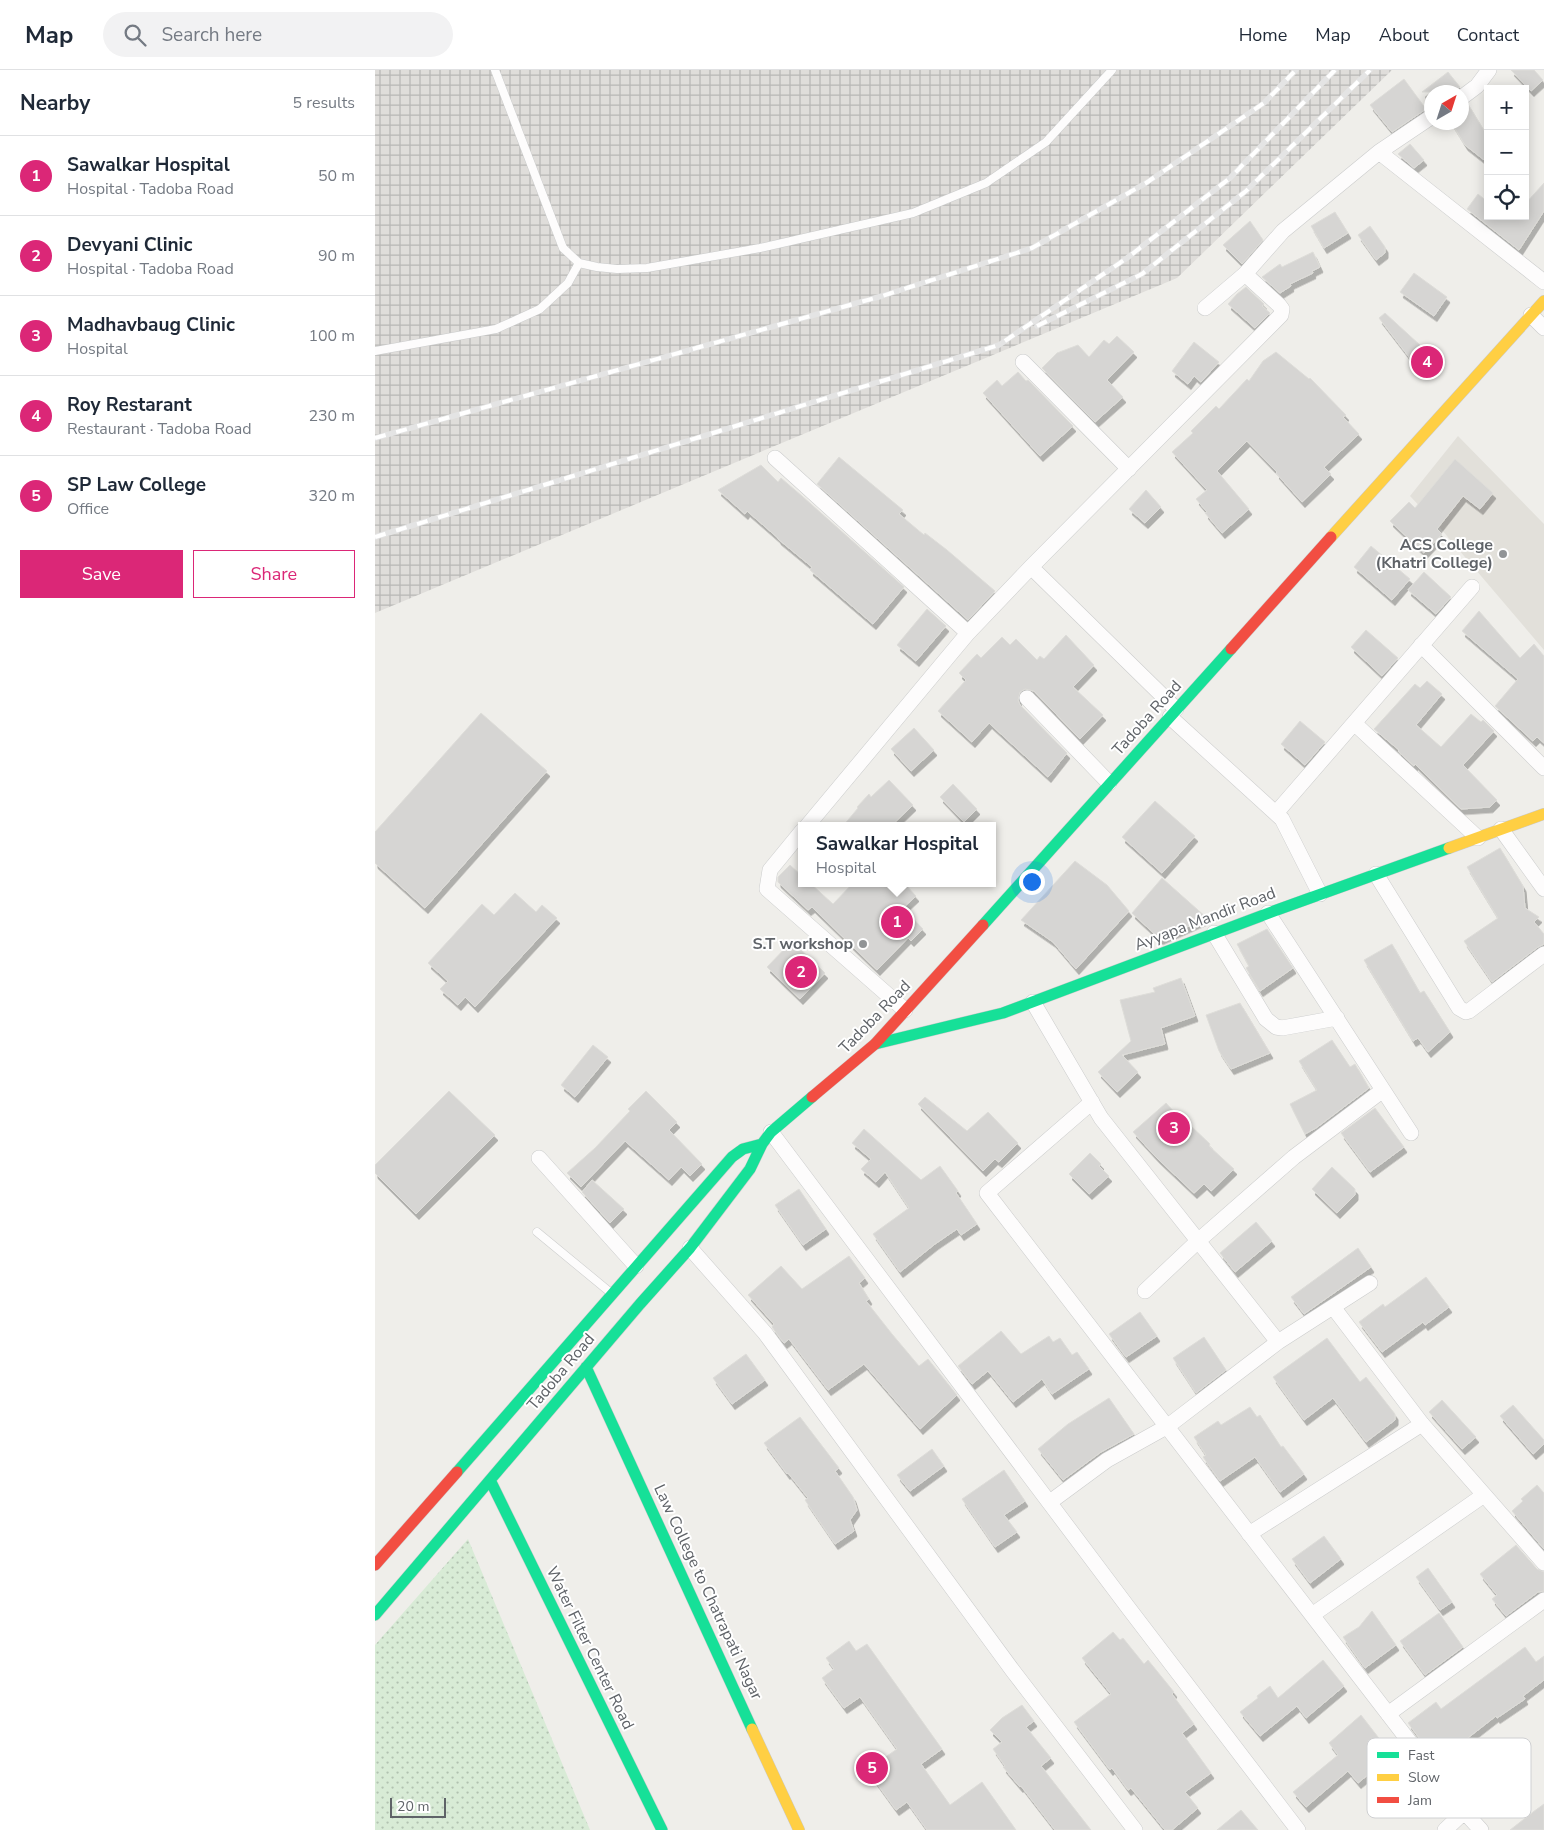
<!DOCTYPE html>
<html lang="en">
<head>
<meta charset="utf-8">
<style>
	:root { --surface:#fff; --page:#f2f2f3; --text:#1f2937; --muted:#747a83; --line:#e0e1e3; --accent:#db2777 }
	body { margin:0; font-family:"Nunito Sans",sans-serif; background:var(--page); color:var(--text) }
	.controls { position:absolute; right:15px; top:15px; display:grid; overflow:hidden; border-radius:0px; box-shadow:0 2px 12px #0003 }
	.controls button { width:45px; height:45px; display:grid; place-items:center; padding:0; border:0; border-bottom:1px solid var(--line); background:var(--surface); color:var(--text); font:25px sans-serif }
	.compass { position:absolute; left:1049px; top:15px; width:45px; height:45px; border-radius:50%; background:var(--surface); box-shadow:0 2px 12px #0003; rotate:39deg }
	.scale { position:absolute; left:15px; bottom:12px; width:56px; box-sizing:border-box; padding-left:5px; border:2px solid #5f6368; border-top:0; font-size:14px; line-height:18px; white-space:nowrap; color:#5f6368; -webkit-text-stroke:4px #fff; paint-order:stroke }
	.you { position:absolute; left:656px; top:811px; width:18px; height:18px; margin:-12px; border:4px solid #fff; border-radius:50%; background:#1a73e8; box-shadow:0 0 0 8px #1a73e833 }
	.badge { display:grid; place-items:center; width:32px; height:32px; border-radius:50%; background:var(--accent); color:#fff; font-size:16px; font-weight:700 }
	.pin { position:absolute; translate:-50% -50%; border:2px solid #fff; box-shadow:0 1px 5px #0006 }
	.popup { position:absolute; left:423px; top:752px; width:198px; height:65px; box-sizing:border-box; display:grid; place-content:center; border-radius:0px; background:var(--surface); filter:drop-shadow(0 1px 4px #0005); font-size:16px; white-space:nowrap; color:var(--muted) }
	.popup b { font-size:19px; color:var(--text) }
	.popup::after { content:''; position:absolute; left:50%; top:100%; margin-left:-10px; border:10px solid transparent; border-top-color:var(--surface) }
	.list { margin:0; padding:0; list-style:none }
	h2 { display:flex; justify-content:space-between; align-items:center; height:65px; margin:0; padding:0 20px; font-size:21px }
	h2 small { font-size:16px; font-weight:400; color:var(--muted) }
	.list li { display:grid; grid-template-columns:32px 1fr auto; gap:15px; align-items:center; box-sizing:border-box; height:80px; padding:0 20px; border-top:1px solid var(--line) }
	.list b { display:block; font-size:19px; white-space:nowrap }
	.list p { margin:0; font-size:16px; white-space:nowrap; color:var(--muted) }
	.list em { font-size:16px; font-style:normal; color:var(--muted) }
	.actions { display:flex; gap:10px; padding:15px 20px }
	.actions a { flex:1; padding:11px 0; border:1px solid var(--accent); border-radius:0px; text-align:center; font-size:18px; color:var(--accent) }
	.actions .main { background:var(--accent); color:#fff }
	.icon { flex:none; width:28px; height:28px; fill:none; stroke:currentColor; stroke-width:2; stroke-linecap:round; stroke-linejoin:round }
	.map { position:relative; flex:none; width:1169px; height:1760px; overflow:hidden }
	header { display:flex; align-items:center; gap:30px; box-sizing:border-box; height:70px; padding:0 25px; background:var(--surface); border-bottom:1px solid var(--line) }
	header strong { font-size:24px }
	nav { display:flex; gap:28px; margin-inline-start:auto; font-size:18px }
	.search { width:350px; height:45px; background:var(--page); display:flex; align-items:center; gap:12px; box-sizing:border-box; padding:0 18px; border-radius:28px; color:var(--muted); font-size:19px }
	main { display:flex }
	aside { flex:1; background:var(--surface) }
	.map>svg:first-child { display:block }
</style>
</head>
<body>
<header>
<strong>Map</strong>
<div class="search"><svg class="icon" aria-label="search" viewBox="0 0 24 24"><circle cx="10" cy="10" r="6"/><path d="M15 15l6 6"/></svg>Search here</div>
<nav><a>Home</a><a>Map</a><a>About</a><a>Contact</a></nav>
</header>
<main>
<aside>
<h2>Nearby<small>5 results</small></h2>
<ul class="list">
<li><span class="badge">1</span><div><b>Sawalkar Hospital</b><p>Hospital · Tadoba Road</p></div><em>50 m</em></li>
<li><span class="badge">2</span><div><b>Devyani Clinic</b><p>Hospital · Tadoba Road</p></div><em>90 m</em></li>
<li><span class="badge">3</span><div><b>Madhavbaug Clinic</b><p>Hospital</p></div><em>100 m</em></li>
<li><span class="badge">4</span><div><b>Roy Restarant</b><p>Restaurant · Tadoba Road</p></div><em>230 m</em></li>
<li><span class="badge">5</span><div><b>SP Law College</b><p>Office</p></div><em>320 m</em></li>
</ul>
<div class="actions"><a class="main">Save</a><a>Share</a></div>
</aside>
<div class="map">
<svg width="1169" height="1760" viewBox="0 0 1169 1760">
	<defs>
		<pattern id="industrial-grid" width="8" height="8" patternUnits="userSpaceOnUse" patternTransform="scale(1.25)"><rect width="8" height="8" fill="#dfddda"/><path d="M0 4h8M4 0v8" fill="none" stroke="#b8b7b5"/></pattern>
		<pattern id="grass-dots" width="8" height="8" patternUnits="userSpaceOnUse" patternTransform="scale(1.25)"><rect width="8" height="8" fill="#d8ebd6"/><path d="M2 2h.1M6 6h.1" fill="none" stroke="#b2c2b1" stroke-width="1.8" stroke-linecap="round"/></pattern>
		<filter id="shadow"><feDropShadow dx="3" dy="5.5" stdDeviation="0" flood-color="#0004"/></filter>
	</defs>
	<rect width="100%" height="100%" fill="#efeeea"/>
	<!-- industrial -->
	<path fill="url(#industrial-grid)" d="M0,0H1017L802,208L0,543Z"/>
	<!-- education -->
	<path fill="#e2e0da" d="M1083,366L1169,454V580L1066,459L1035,426Z"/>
	<!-- grass -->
	<path fill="url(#grass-dots)" d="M93,1469L215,1760H0V1575Z"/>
	<!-- building -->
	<path fill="#d6d5d3" stroke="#deddd9" filter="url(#shadow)" d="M1136,0H1159L1168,10L1156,21Z
		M1073,2L1085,17L1079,22H1047Z
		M1029,9L1051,39L1017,62L995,35Z
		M1093,34L1113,67V93L1090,75L1076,52H1086V37Z
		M1035,74L1049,90L1039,98L1023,84Z
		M1169,113V141L1144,180L1092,139L1103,124L1113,132V146H1150V134Z
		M960,142L973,163L949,178L936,156Z
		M875,151L888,170L867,194L848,175Z
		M995,156L1010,177V183L1001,190L983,165Z
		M938,182L945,197L937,201L938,203L915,214L916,216L905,223L887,207L905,194L907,197Z
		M1039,203L1072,227L1059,246L1025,222Z
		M871,217L889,234L887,236L895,243L880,258L853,234L862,224Z
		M1010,243L1057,286L1044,300L1004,248Z
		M742,266L759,282L732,310L748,327L720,352L667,298L682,283L703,275L714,287L729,270L734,274Z
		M819,272L844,292L826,312L819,306L813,314L797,301Z
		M901,282L934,309L935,308L971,345L968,347L984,364L949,397L956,404L927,432L901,403L902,402L872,371L842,401L874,439L847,463L830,443L832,442L821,429L832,420L797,382L818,363L816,361L841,336L844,339L872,309L874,311L888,291Z
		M643,302L651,311L653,310L698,356L665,386L608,323L622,310L627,316Z
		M464,387L528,440L524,444L549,465L550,463L572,480L620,521L593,550L442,414Z
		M1080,389L1118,423L1105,439L1088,426L1062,459L1067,464L1049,483L1015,451L1034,432L1040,438Z
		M386,395L403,412L406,408L427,426L529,517L498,554L435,500L437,497L403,469V468L372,441L370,444L343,420Z
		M771,420L786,437L770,453L754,439Z
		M996,476L1035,509L1017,530L979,497Z
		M1049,502L1076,527L1061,544L1033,520Z
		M552,539L571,556L541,591L522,575Z
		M1104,541L1145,588L1159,574L1169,586V673L1162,667L1158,671L1120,636L1143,609L1087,561Z
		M991,560L1023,588L1007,606L976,577Z
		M691,565L719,595L698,617L728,645L705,669L659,621L650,619L645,622L643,630L645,635L692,683L673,707L614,653L597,672L563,641L591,610L584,603L602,584L606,588L627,567L635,575L641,569L662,590L665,586L669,589Z
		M1052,611L1067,624L1041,655L1066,677L1096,644L1106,652L1108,650L1119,661L1088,695L1122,730L1115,737L1086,739L1040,694L1039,696L1023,681L1024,680L999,659L1040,614L1045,618Z
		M106,643L172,701L50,838L0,793V762Z
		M925,651L950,672L930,695L906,674Z
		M539,658L559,680L536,701L516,679Z
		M514,710L538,735L516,756H468L483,738L482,737L494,724L496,727Z
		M578,714L602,739L589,752L565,727Z
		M780,731L820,766L787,803L747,767Z
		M1125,778L1148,816L1150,838L1164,847L1159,852L1169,864V874L1163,877L1117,912L1089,871L1123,848L1092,797Z
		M700,791L732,815L754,841L701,899L678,872L646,850Z
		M415,795L427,806V813H435L458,834L478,813H529L541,826L528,838L548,859L536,871L533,868L502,900L437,837L433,840L403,812V807Z
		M787,808L832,848L785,869L757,843Z
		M140,823L161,842L167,835L182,848L100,937L90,927L83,935L65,919L73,911L53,893L107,834L119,845Z
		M892,859L918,898L885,921L871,898L874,896L862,874Z
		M417,871L450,903L425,929L392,897Z
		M1017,874L1045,923L1049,921L1075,962L1053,982L1043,968L1038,971L989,890Z
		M806,908L820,946L786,958L790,974L747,985L763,1002L742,1022L723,1002L756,971L745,930L780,922L778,918Z
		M865,933L895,983L856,999L844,981L831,945Z
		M957,970L975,997L980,994L994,1018L941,1058L930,1064L915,1034L942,1020L924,991Z
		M218,975L233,987L200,1027L186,1015Z
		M74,1021L120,1065L41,1144L0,1103V1095Z
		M271,1021L302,1052L294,1060L327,1094L315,1106L306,1097L294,1110L250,1071L206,1117L192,1103L220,1078L255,1041L253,1039Z
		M550,1027L592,1061L613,1042L643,1073L624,1092L620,1089L608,1101L543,1034Z
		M791,1033L812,1056L814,1054L835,1074L834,1076L859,1099L836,1121L829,1114L819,1123L782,1088L758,1062Z
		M1000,1038L1029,1077L995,1102L966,1063Z
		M489,1059L546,1110L565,1096L583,1121L581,1123L602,1154L586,1165L582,1159L560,1174L525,1202L498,1164L534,1138L510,1102L501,1112L486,1099L496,1089L477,1073Z
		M715,1083L726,1094L724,1096L734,1106L714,1124L694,1104Z
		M957,1097L980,1119V1125L962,1143L937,1119Z
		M217,1110L249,1139L235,1153L207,1122Z
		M424,1119L451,1159L428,1175L400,1135Z
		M881,1152L897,1171L860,1202L845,1183Z
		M983,1178L996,1197L929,1244L916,1227Z
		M474,1186L490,1208L484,1213L494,1229L491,1231L517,1264L544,1296L553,1289L582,1325L545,1359L489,1294L453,1320L414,1269L409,1273L405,1268L397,1257L399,1254L373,1225L406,1196L427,1219Z
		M1051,1207L1074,1237L1050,1255L1048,1252L1007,1282L984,1252L1008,1234L1010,1237Z
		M765,1242L782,1266L751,1287L734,1264Z
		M626,1261L646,1284L674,1266L678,1272L685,1268L697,1285L702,1282L714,1299L677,1324L667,1309L638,1332L613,1301L597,1314L583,1296Z
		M829,1267L851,1300L821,1323L798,1288Z
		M952,1268L985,1312L991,1307L1020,1344V1350L991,1372L958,1328L929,1350L898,1307Z
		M371,1284L390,1310L357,1334L338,1308Z
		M734,1328L759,1364L726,1382L688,1410L663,1379L693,1354Z
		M1067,1330L1101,1367L1087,1379L1054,1342Z
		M1138,1335L1169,1370V1374L1158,1384L1125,1346Z
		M875,1337L882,1347L885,1345L906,1377L908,1376L929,1404L905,1422L880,1387L845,1411L828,1387L831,1385L819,1367L843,1351L846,1355Z
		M425,1347L464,1398L460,1401L478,1427L482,1440L475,1450L479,1461L460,1474L430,1430L433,1428L413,1403L412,1404L389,1373Z
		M557,1379L569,1396L535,1421L522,1405Z
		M629,1400L650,1431L629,1445L642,1462L620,1477L587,1429Z
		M1162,1415L1169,1423V1479L1137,1441L1148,1431L1146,1429Z
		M949,1466L966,1489L935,1513L917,1489Z
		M1141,1475L1162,1499L1169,1502V1521L1163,1522L1131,1546L1117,1529L1122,1525L1105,1504Z
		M1053,1498L1077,1532L1065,1540L1041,1507Z
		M997,1541L1021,1575L990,1598L968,1567L984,1557Z
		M1064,1543L1088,1577L1050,1605L1025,1571Z
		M738,1562L745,1570L748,1568L769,1594L773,1590L799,1622L797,1624L819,1654L807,1663L836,1703L810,1722L823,1738L797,1760H790L756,1718L753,1720L737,1698L735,1700L699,1652L736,1624L707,1588Z
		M474,1571L481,1581L492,1574L567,1679L546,1694L575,1735L607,1712L641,1760H552L532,1732L521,1740L492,1700L522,1679L485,1627L469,1638L447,1608L459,1599L451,1588Z
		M1150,1577L1161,1592L1169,1586V1610L1148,1626L1150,1629L1122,1648L1121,1646L1062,1692L1033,1653L1061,1632L1066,1639Z
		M948,1590L969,1616L931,1648L922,1636L885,1666L865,1642L883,1628L882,1626L895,1616L903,1628Z
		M647,1635L659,1651L651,1657L676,1688L666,1696L716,1760H680L646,1716L645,1717L628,1697L630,1696L618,1679L627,1672L615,1660L627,1648Z
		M986,1645L1017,1685L983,1713L973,1701L931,1737L918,1722L963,1685L954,1673Z
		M1169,1734V1760H1135L1158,1742Z
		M866,1740L883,1760H842Z"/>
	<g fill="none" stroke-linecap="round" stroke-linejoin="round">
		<!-- lane casing -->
		<g stroke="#cbcccc" stroke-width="9">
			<path id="lane" d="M120,0L188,178L204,193L222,197L242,199L272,198L385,178L538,143L611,113L671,72L737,0
				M0,281L121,259L165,239L193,213L204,193
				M162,1162L236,1223"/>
		</g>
		<!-- street casing -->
		<g stroke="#cbcccc" stroke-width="16">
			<path id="street" d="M1086,28L1102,16L1114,0
				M1004,82L1169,212
				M830,238L870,204L908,161L1004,82L1056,47
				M1156,245L1169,258
				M648,292L754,399
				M400,388L593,563
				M656,497L801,639
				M1046,575L1169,698
				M652,628L734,713
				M795,647L907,749L945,824
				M979,653L1103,768
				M901,743L1097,517
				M432,756L593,563L656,497L906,245L907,239L904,235L870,204
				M1126,759L1169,819
				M427,761L395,800L392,819L530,940
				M1001,804L1084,938L1091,942L1094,941L1169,884
				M893,843L1036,1063
				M839,863L891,949L901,957L907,958L962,948
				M658,932L726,1048L903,1272L793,1356L732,1390L675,1432
				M717,1032L612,1123L1084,1736L1106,1760
				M396,1062L752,1536L923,1760
				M164,1088L261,1196
				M315,1178L390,1263L638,1601L760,1760
				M770,1221L823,1171L919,1087L1008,1020
				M958,1237L1047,1354L1169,1493
				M903,1272L995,1213
				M874,1464L1047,1354
				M937,1545L1109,1425
				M1013,1644L1169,1530
				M1070,1760L1089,1742"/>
		</g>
		<!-- fast casing -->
		<g stroke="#cacacb" stroke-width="12">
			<path id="fast" d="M608,855L856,579
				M500,974L628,943L899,841L1074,778
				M211,1297L377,1659
				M82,1402L357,1087L368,1079L387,1074
				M115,1410L287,1760
				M0,1545L265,1234L315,1178L375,1099L387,1074L396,1062L437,1027"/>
		</g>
		<!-- slow casing -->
		<g stroke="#cacacb" stroke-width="12">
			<path id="slow" d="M956,467L1169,231
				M1074,778L1169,744
				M377,1659L424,1760"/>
		</g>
		<!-- jam casing -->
		<g stroke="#cacacb" stroke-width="12">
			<path id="jam" d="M856,579L956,467
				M437,1027L500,974L608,855
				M0,1495L82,1402"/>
		</g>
		<!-- lane -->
		<use href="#lane" stroke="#fdfcfc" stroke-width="8"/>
		<!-- street -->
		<use href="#street" stroke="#fdfcfc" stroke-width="15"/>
		<!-- fast -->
		<use href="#fast" stroke="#16e098" stroke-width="11"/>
		<!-- slow -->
		<use href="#slow" stroke="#ffcf43" stroke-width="11"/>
		<!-- jam -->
		<use href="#jam" stroke="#f24e42" stroke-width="11"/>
		<!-- rail casing -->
		<g stroke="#e4e4e4" stroke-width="5.5">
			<path id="rail" d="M662,256L767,204L871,121L995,0
				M0,368L507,226L657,178L771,113L889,33L921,0
				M0,467L624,275L752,188L855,108L960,0"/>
		</g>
		<!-- rail -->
		<use href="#rail" stroke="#fff" stroke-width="4" stroke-dasharray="11" stroke-linecap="butt"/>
	</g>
	<!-- markers -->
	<g fill="#919496" stroke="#fff" stroke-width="2">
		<circle cx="1128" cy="484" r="5"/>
		<circle cx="488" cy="874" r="5"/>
	</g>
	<g text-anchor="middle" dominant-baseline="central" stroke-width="4" stroke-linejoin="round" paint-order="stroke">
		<!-- poi labels -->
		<g font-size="16" font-weight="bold" fill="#5f6368" stroke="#fff" text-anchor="end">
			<text x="1118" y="475">ACS College<tspan x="1118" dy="18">(Khatri College)</tspan></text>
			<text x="478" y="874">S.T workshop</text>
		</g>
		<!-- street labels -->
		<g font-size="16" fill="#5f6368" stroke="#fff">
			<text transform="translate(772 648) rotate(-48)">Tadoba Road</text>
			<text transform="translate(830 849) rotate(-21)">Ayyapa Mandir Road</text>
			<text transform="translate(500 947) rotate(-46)">Tadoba Road</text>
			<text transform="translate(186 1302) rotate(-50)">Tadoba Road</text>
			<text transform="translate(333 1522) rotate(65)">Law College to Chatrapati Nagar</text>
			<text transform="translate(215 1578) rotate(64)">Water Filter Center Road</text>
		</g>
	</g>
	<!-- legend -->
	<rect x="992" y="1668" width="164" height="80" rx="8" fill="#fff" stroke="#cfd0d2" stroke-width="1"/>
	<rect x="1002" y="1682" width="22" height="6" fill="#16e098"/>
	<rect x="1002" y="1704" width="22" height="7" fill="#ffcf43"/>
	<rect x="1002" y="1727" width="22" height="6" fill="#f24e42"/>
	<g font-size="14" fill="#5f6368">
		<text x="1033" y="1690">Fast</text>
		<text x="1033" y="1712">Slow</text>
		<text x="1033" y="1735">Jam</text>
	</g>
</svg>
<div class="controls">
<button>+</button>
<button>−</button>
<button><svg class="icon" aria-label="locate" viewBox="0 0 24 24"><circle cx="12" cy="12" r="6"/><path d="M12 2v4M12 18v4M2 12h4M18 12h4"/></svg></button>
</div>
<svg class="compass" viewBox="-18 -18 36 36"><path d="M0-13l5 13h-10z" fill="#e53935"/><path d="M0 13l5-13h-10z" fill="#747a83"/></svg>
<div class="scale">20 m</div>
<div class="you"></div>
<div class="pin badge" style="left:522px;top:852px">1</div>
<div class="popup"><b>Sawalkar Hospital</b>Hospital</div>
<div class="pin badge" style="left:426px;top:902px">2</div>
<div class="pin badge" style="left:799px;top:1058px">3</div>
<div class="pin badge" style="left:1052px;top:292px">4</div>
<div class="pin badge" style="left:497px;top:1698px">5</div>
</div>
</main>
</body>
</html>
